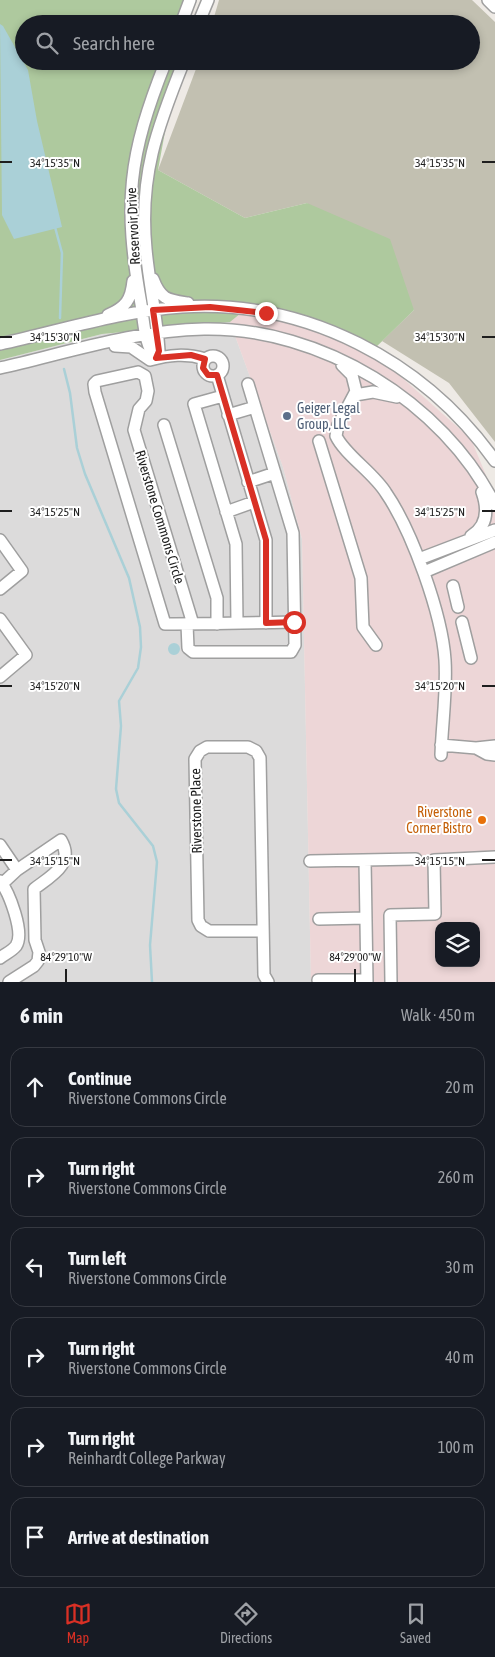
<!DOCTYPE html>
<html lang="en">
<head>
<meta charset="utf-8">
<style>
	:root { --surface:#171b24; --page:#242831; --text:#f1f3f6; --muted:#9ea1a6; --line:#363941; --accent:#d93025 }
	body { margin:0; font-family:"Asap Condensed",sans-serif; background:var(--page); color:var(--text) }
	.controls { position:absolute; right:15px; bottom:15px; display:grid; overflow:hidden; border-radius:10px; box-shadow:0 2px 8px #0003 }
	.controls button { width:45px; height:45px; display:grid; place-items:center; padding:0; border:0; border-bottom:1px solid var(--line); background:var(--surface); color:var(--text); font:25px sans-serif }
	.stop { position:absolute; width:15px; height:15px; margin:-11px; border:4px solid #d93025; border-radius:50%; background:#fff }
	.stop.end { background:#d93025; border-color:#fff; box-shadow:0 1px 5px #0008 }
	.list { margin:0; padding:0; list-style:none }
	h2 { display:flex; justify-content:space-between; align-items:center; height:65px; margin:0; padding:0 20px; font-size:21px }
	h2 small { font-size:16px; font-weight:400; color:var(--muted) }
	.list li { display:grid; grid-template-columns:32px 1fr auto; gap:15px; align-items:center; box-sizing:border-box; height:80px; margin:0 10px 10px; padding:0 10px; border:1px solid var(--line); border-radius:15px }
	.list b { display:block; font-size:19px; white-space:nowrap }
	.list p { margin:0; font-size:16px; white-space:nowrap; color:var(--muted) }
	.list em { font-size:16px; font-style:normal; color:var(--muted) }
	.icon { flex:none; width:28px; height:28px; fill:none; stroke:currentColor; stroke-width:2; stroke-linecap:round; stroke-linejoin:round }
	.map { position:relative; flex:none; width:495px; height:982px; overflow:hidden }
	.search { position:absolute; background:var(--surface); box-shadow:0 2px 8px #0003; left:15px; right:15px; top:15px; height:55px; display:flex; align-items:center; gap:12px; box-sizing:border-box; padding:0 18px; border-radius:28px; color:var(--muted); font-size:19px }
	.sheet { height:605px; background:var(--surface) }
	nav { display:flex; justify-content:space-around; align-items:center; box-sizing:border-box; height:70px; border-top:1px solid var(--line); background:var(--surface); font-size:14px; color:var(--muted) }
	nav a { display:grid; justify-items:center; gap:2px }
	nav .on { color:var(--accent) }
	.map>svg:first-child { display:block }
</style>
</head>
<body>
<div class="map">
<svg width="495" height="982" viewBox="0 0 495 982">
	<rect width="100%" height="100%" fill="#eeeae5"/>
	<!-- residential -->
	<path fill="#dcdbdb" d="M230,322L283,467L302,539L311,982H0V360L102,334Z"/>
	<!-- commercial -->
	<path fill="#edd6d7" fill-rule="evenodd" d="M246,309L304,321L372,351L471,439L495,497V982H311L302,539L283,467L230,322ZM439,926H476V963H439Z"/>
	<!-- construction -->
	<path fill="#c2c0b1" d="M219,0H472L495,22V442L449,383L382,341L414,310L307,203L245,218L158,170L199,61H471V24H212Z"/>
	<!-- forest -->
	<path fill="#aec99e" d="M0,0H190L185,24H24V61H178L158,170L245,218L307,203L390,239L414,310L372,351L304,321L246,309L230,322L102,334L0,360Z"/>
	<!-- water -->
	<path fill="#aad0d7" d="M0,24L3,26L28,70L37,121L62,227L14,239L2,215Z
		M168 649a6 6 0 1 1 12 0a6 6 0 1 1-12 0Z"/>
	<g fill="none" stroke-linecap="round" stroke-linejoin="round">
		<!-- stream -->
		<path stroke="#aad0d7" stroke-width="2.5" d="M55,227L62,253L60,318
			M64,369L70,393L77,448L85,474L129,578L140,627L141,647L138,668L119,701L121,726L116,789L119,803L153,846L157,862L150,945L152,982"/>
		<!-- minor casing -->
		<g stroke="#9f9f9f" stroke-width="14">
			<path id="minor" d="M488,0L495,7
				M181,24L190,0
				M198,24L208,0
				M166,61C128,156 123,203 141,304C144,321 144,345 156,358L159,351C157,317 149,283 146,249C139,176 157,128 184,61
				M153,279C161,300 168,300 188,303
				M108,315C126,307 131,300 133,281
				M0,344C60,331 120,311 182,307C306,299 424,361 495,461
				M115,346L131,347L150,360C169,355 186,353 205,359
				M203 366a10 10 0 1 1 20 0a10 10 0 1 1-20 0Z
				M342,365L352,375L356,391L338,425L336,436C345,455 374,473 386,493C412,531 442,614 445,660C447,691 442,724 441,755
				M0,368C66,353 136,330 204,329C321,327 443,402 495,505
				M217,375L266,540V623
				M355,395L373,392L397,397
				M223,396L194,404L236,544L237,623
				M228,415L255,407
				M164,425L217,598V624
				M319,441L361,578L363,627L376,645
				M248,482L275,473
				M226,512L254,502
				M471,536C488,526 488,509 482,492
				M0,540L22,571L0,589
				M419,559L495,530
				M424,572L495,542
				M453,586L458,607
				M0,619L26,655L0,677
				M462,622L471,658
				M187,624L188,648L193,652H291L295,645L293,533L248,384
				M193,624L134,430L139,409L146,401L148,391L145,376L138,372L97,381L94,384L95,392L165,624C208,624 251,623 294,622
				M441,745L476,748L495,746
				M476,748L487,754L495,755
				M0,845L17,870
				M365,860L367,982
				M310,861L416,859
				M0,881C9,892 25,933 16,946C12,951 5,954 0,958
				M2,884L17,870L61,840C75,864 51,876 34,889L35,940L39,952L38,961L34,966L9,982
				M319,919L366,918
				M263,931H209L201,926L198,920L195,759L200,751L207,747H248L256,751L260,758L264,975L268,982
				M318,980H367
				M391,982L390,915L435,914L434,860L495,857"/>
		</g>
		<!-- minor -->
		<use href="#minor" stroke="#fff" stroke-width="11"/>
	</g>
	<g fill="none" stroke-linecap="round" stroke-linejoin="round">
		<!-- route -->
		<path stroke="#d93025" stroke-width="6" d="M266,313L210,307L153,310L159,351L156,358L191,355L205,359L203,368L208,375H217L266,540V623L294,622"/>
	</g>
	<!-- ticks -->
	<path fill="none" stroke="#1e1e1e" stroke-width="2" d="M0,162H12M482,162H495M0,337H12M482,337H495M0,511H12M482,511H495M0,686H12M482,686H495M0,860H12M482,860H495M66,969V982M355,969V982"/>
	<!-- markers -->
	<circle fill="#5c6f8a" stroke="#fff" stroke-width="2" cx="287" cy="416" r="5"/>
	<circle fill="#e8710a" stroke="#fff" stroke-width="2" cx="482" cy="820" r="5"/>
	<g text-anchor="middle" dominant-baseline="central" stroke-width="4" stroke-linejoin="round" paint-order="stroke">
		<!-- street labels -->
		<g font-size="14" fill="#1e1e1e" stroke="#fff">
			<text transform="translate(133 226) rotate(-93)">Reservoir Drive</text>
			<text transform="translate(160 517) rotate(73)">Riverstone Commons Circle</text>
			<text transform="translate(196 811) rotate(-91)">Riverstone Place</text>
		</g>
		<!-- service labels -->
		<g font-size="14" fill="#4e5e75" stroke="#fff" text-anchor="start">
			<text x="297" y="408">Geiger Legal<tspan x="297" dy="16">Group, LLC</tspan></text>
		</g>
		<!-- food labels -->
		<g font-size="14" fill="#c56008" stroke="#fff" text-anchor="end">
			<text x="472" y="812">Riverstone<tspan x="472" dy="16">Corner Bistro</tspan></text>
		</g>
	</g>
	<g font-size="12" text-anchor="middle" fill="#1e1e1e" stroke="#fff" stroke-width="4" stroke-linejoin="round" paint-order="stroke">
		<text x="55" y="167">34°15'35"N</text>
		<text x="440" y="167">34°15'35"N</text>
		<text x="55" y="341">34°15'30"N</text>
		<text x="440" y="341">34°15'30"N</text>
		<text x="55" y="516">34°15'25"N</text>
		<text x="440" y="516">34°15'25"N</text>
		<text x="55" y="690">34°15'20"N</text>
		<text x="440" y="690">34°15'20"N</text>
		<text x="55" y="865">34°15'15"N</text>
		<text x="440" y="865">34°15'15"N</text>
		<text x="66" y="961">84°29'10"W</text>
		<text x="355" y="961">84°29'00"W</text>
	</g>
</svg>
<div class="controls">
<button><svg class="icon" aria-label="layers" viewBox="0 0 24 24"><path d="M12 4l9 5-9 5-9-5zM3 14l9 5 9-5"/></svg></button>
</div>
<div class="stop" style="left:294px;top:622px"></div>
<div class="stop end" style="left:266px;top:313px"></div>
<div class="search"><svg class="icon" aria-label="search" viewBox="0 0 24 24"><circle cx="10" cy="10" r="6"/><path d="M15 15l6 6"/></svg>Search here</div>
</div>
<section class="sheet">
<h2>6 min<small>Walk · 450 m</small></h2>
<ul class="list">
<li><svg class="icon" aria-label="ahead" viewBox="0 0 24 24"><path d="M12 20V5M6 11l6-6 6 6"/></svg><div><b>Continue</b><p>Riverstone Commons Circle</p></div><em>20 m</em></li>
<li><svg class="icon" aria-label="right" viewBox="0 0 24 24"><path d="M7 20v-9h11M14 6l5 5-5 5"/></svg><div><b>Turn right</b><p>Riverstone Commons Circle</p></div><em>260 m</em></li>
<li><svg class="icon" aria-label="left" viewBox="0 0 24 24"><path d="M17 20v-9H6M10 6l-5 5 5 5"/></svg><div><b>Turn left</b><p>Riverstone Commons Circle</p></div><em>30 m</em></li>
<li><svg class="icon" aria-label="right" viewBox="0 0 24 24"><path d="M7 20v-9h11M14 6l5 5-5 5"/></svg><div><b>Turn right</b><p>Riverstone Commons Circle</p></div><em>40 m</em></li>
<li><svg class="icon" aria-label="right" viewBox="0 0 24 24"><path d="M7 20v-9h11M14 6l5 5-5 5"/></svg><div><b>Turn right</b><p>Reinhardt College Parkway</p></div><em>100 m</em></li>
<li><svg class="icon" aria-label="arrive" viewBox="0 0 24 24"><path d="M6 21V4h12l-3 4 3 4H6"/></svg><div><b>Arrive at destination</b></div></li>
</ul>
</section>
<nav>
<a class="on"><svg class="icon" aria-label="map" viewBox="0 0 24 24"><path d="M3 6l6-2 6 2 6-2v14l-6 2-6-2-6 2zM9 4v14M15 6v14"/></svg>Map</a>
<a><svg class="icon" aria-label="directions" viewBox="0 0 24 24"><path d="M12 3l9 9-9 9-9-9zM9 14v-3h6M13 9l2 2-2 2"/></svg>Directions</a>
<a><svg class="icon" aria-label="saved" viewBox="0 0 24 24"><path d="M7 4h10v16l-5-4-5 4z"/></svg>Saved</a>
</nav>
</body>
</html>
